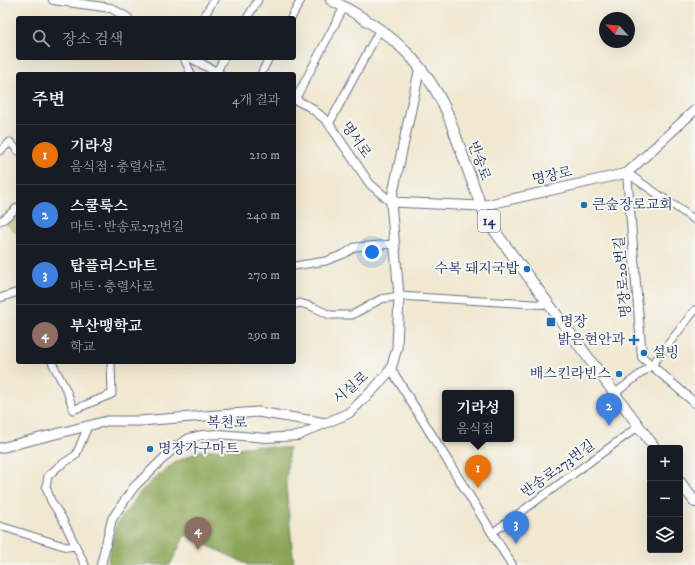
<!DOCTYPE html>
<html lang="ko">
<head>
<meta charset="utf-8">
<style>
	:root { --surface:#171b24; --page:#20242c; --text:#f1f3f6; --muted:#9ea1a6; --line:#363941; --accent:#1a73e8 }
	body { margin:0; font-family:"IM FELL DW Pica","Noto Serif KR",serif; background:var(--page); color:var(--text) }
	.controls { position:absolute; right:12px; bottom:12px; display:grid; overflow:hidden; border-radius:4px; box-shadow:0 4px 16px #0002 }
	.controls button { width:36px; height:36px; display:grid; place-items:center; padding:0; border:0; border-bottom:1px solid var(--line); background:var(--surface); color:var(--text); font:20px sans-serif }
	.compass { position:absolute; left:599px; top:12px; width:36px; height:36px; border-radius:50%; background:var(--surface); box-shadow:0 4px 16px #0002; rotate:296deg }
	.you { position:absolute; left:372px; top:252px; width:14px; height:14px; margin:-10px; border:3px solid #fff; border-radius:50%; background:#1a73e8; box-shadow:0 0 0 6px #1a73e833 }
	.badge { display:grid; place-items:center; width:26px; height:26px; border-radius:50%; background:var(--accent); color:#fff; font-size:13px; font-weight:700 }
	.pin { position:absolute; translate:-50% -33px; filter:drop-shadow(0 1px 2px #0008) }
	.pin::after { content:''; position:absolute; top:21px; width:14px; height:12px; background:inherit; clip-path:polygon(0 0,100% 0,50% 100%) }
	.popup { position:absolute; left:442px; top:390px; width:72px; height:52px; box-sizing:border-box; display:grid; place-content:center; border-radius:4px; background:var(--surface); filter:drop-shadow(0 1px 3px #0005); font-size:13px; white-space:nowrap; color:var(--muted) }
	.popup b { font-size:15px; color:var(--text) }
	.popup::after { content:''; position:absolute; left:50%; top:100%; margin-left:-8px; border:8px solid transparent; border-top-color:var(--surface) }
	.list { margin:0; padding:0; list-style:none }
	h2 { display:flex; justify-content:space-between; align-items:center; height:52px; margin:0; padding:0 16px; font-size:17px }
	h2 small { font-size:13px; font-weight:400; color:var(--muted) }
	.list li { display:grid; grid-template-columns:26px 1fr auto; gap:12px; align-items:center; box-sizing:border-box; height:60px; padding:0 16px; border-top:1px solid var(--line) }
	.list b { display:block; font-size:15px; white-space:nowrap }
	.list p { margin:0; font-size:13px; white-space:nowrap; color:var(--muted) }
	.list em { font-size:13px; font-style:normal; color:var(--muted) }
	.icon { flex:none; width:22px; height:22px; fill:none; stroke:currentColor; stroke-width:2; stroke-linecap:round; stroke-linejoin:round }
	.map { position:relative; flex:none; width:695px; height:565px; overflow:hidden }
	.search { position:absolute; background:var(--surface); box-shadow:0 4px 16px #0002; left:16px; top:16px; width:280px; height:44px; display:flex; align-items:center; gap:10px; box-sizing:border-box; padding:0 14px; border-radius:4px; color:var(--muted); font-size:15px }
	.panel { position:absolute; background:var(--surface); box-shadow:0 4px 16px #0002; left:16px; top:72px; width:280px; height:292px; border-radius:4px }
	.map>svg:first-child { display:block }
</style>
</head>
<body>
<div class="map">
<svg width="695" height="565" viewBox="0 0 695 565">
	<rect width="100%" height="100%" fill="#f6f6f2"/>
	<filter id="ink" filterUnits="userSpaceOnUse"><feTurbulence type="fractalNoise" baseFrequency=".025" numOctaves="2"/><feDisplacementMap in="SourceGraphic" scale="8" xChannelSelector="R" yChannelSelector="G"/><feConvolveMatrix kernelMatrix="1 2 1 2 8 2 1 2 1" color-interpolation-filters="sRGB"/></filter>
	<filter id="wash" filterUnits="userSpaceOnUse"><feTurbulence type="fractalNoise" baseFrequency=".012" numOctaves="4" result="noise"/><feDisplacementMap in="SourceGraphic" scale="16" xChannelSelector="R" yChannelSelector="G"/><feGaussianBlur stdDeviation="0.9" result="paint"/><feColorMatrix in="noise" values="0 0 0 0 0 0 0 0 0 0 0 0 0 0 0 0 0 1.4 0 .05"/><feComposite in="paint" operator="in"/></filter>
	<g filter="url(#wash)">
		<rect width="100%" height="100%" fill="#f1e8d1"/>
		<!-- green -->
		<path fill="#afbd60" stroke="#65765f" d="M18,210V234L7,225L9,218Z"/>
		<!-- forest -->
		<path fill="#8ba456" stroke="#536a5a" d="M257,446L289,448L286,485L294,565H249L185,535L170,565H107L116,525L141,491L158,475L176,462L199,451Z"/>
	</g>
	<g filter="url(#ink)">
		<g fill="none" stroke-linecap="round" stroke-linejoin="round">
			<!-- minor casing -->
			<g stroke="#667086" stroke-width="9">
				<path id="minor" d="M203,18L214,0
					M247,18L258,0
					M291,18L301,0
					M184,58L191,74
					M216,73L224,58
					M261,74L269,58
					M295,100L344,7
					M329,124L380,29
					M0,151L10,142L18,151
					M627,173L695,220
					M0,221L4,219L18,207
					M294,266L326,261L344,254L355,247L394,244
					M0,298L18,292
					M294,305L300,303L313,307L330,315H352L381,299L399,296L550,305
					M52,362C59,378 70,392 73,410L112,394L111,362
					M614,394L652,365L695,310
					M0,526L67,547L76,546
					M492,533L639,426
					M85,565L62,518L51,501L46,487L48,476L59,466L76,455L88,426"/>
			</g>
			<!-- tertiary casing -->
			<g stroke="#667086" stroke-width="10">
				<path id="tertiary" d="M53,0L111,8L128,18
					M191,58L220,74
					M294,99L310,107L327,121L370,184L391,202
					M627,173L642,357L695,403
					M391,369L512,565
					M101,565L112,519L134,487L175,447L189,438L203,435L218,434L266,438L298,436L326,423"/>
			</g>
			<!-- secondary casing -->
			<g stroke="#667086" stroke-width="11">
				<path id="secondary" d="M391,202L481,206L627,173L695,110
					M0,448L107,421H139L258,412L326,423L349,413L374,389L391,369L397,348L399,296L391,202L420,67"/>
			</g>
			<!-- primary casing -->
			<g stroke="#667086" stroke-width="12">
				<path id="primary" d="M331,0C385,28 421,56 447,112L481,206L491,226L655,448
					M680,482L695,502"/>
			</g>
			<!-- minor -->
			<use href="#minor" stroke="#fff" stroke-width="7"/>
			<!-- tertiary -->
			<use href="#tertiary" stroke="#fff" stroke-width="8"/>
			<!-- secondary -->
			<use href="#secondary" stroke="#fff" stroke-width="9"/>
			<!-- primary -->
			<use href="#primary" stroke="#fff" stroke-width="10"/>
		</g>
	</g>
	<!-- markers -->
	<g fill="#1f6fb2" stroke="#f6f6f2" stroke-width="1.5">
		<circle cx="584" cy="205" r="4"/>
		<circle cx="527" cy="269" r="4"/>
		<rect x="546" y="317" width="10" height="10" rx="2"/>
		<path d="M632 334h4v4h4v4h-4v4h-4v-4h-4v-4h4z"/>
		<circle cx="644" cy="353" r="4"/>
		<circle cx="619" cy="374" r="4"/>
		<circle cx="150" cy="449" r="4"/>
	</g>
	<g text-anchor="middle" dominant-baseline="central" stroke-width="4" stroke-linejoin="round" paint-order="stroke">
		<!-- shield labels -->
		<rect fill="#f6f6f2" stroke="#5d6b8a" stroke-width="1" x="478" y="210" width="22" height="22" rx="3"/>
		<g font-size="13" font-weight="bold" fill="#1b2f5e">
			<text x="489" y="221">14</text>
		</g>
		<!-- street labels -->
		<g font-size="14" fill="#1b2f5e" stroke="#f6f6f2">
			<text transform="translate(356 140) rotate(55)">명서로</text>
			<text transform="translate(479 161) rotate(70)">반송로</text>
			<text transform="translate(552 176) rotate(-13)">명장로</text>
			<text transform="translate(623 277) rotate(-95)">명장로20번길</text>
			<text transform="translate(351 388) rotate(-41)">시실로</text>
			<text transform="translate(227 423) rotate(1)">복천로</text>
			<text transform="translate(558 469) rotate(-36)">반송로273번길</text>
		</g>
		<!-- poi labels -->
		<g font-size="14" fill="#1b2f5e" stroke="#f6f6f2" text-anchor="start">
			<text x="592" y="205">큰숲장로교회</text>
			<text x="519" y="269" text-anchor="end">수복 돼지국밥</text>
			<text x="560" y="322">명장</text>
			<text x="625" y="340" text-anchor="end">밝은현안과</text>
			<text x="652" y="353">설빙</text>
			<text x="611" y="374" text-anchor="end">배스킨라빈스</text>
			<text x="158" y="449">명장가구마트</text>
		</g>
	</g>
</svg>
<div class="controls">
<button>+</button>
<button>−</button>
<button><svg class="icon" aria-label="layers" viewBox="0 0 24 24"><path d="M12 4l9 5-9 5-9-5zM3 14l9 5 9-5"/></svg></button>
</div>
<svg class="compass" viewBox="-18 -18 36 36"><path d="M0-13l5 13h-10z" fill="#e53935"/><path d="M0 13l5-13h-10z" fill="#9ea1a6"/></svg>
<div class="you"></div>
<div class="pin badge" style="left:478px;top:488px;background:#e8710a">1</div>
<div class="popup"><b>기라성</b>음식점</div>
<div class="pin badge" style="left:609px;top:426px;background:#3f7fe0">2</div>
<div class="pin badge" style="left:516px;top:544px;background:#3f7fe0">3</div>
<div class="pin badge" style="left:198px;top:550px;background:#8d6e63">4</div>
<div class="search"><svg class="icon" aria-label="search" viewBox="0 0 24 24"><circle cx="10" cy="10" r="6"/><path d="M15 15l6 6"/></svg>장소 검색</div>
<section class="panel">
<h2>주변<small>4개 결과</small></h2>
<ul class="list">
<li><span class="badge" style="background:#e8710a">1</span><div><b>기라성</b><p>음식점 · 충렬사로</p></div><em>210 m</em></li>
<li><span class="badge" style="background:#3f7fe0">2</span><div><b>스쿨룩스</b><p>마트 · 반송로273번길</p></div><em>240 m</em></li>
<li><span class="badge" style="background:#3f7fe0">3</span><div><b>탑플러스마트</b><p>마트 · 충렬사로</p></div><em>270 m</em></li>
<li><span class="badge" style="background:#8d6e63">4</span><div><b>부산맹학교</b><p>학교</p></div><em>290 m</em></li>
</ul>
</section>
</div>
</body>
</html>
